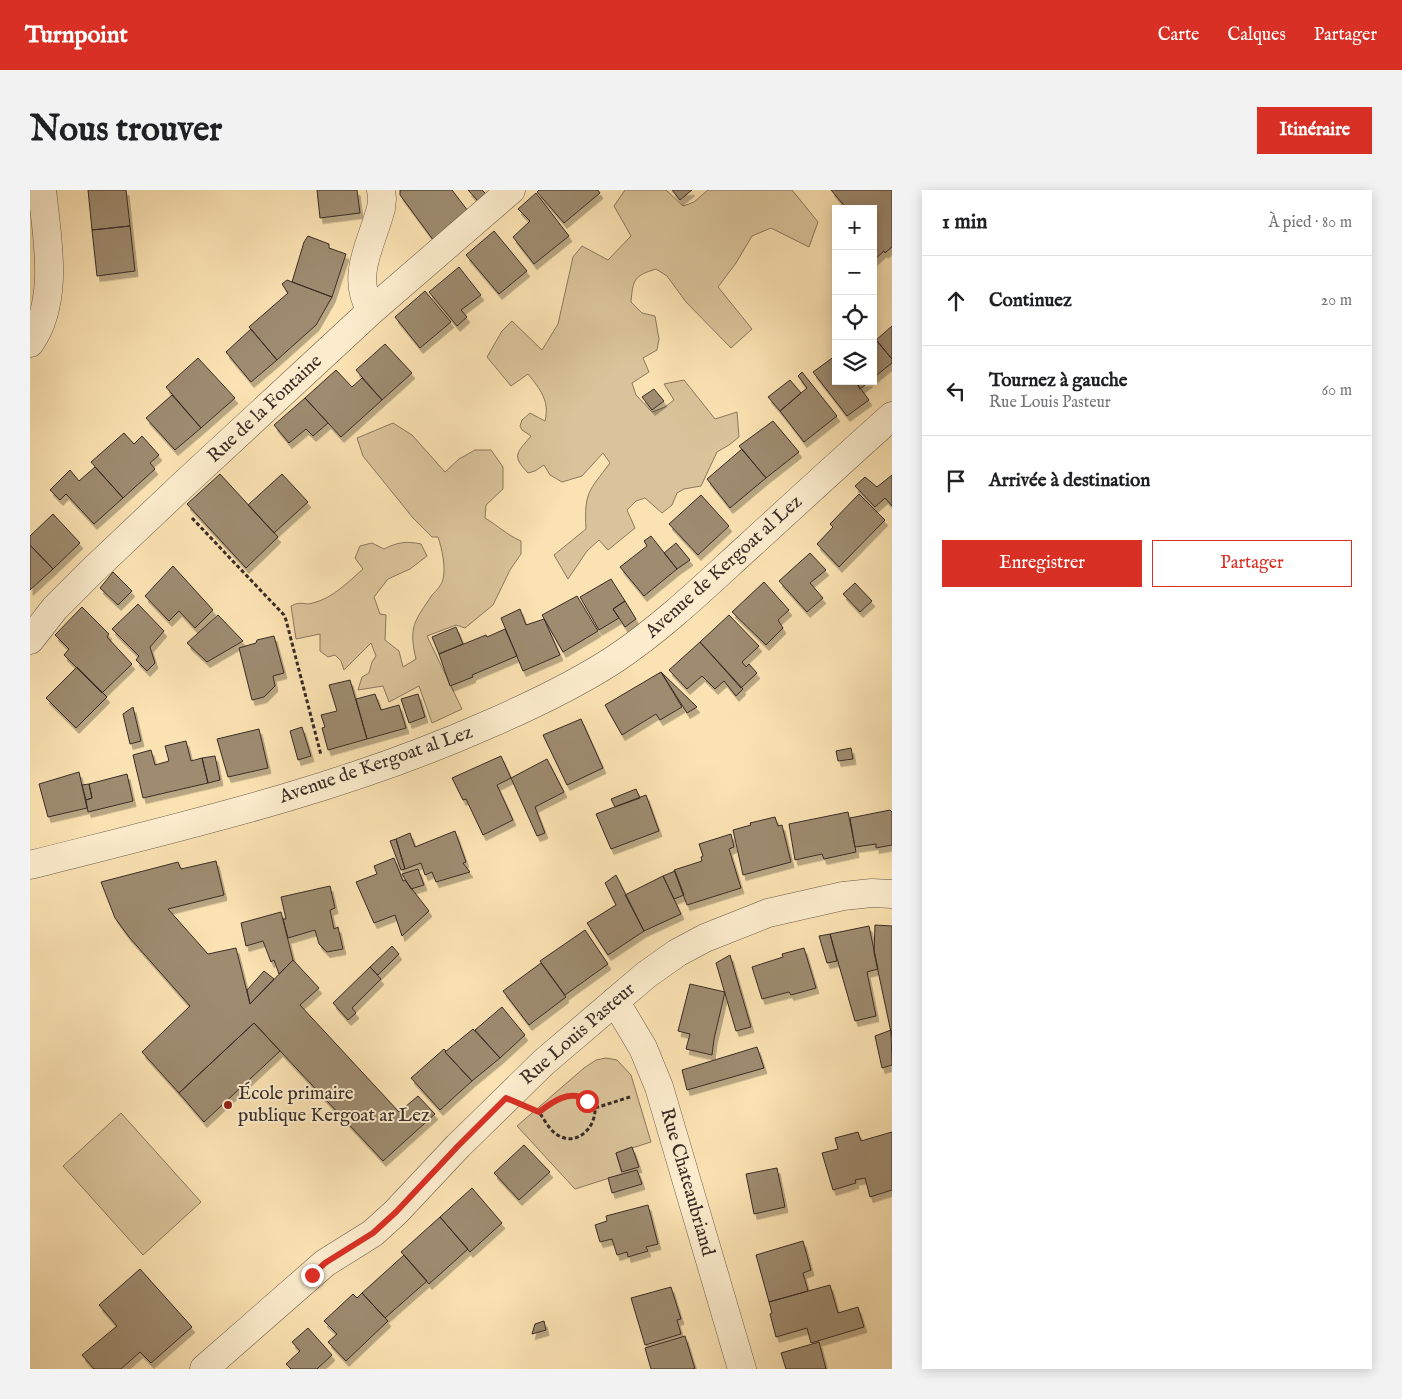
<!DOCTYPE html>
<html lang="fr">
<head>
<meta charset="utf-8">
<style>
	:root { --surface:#fff; --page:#f2f2f2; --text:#202124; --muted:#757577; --line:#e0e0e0; --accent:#d93025 }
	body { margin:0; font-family:"IM FELL English",serif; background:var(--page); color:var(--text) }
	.controls { position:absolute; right:15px; top:15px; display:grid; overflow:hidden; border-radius:0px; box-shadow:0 2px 12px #0003 }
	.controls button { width:45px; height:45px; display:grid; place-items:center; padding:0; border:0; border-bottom:1px solid var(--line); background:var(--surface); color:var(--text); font:25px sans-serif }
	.stop { position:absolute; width:15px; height:15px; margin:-11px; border:4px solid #d93025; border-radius:50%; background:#fff }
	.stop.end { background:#d93025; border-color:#fff; box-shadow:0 1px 5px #0008 }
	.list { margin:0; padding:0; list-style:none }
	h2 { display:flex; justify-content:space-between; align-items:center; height:65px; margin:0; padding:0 20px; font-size:21px }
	h2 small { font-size:16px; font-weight:400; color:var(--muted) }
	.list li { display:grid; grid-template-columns:32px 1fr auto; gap:15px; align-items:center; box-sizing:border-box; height:90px; padding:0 20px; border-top:1px solid var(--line) }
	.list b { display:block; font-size:19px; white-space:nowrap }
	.list p { margin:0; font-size:16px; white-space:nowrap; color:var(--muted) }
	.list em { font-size:16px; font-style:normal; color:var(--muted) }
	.actions { display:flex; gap:10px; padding:15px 20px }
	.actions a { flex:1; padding:11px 0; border:1px solid var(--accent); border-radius:0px; text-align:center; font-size:18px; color:var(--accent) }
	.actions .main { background:var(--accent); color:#fff }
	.icon { flex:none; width:28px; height:28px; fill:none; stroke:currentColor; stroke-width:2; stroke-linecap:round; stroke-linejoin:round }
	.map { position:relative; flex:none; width:862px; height:1179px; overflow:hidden; border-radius:0px }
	header { display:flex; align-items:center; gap:30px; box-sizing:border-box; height:70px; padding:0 25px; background:var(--accent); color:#fff }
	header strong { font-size:24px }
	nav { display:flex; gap:28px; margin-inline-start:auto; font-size:18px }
	.intro { display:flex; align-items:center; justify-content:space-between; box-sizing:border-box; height:120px; padding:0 30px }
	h1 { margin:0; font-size:35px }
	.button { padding:12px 22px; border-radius:0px; background:var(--accent); color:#fff; font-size:18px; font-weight:700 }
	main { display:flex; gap:30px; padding:0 30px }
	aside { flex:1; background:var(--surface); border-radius:0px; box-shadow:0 2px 12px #0003 }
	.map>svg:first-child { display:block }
</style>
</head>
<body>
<header>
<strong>Turnpoint</strong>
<nav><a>Carte</a><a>Calques</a><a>Partager</a></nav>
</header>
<div class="intro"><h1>Nous trouver</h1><a class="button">Itinéraire</a></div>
<main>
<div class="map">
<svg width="862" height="1179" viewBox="0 0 862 1179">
	<defs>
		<filter id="shadow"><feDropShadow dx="3" dy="5.5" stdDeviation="0" flood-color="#0004"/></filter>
	</defs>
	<rect width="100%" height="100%" fill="#fbe2b2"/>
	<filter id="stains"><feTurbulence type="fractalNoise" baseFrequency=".004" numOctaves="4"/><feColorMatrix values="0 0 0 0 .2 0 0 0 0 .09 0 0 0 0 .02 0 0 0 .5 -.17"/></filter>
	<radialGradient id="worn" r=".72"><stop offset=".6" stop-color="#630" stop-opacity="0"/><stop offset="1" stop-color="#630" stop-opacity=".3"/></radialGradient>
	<!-- green -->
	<path fill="#dac39a" stroke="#8a7860" d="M595,0H636L653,16L664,12L678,0H762L788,32L779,57L741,38L722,46L706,73L688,97L722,139L701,158L656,112L637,86L626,79C604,86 603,89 601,112L612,123L625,126L629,149L627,160L613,168L619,182L602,193L606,205L622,222L635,217L644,210L634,194L654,190L685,229L707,222L709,247L699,255L687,262L671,296L654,299L647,303L642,315L632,323L615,308L606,311L597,320L605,338L578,360L569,350L557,361L538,389L524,365L556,339C554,302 559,301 580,273L573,263L552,286L532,292L520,285L514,275L505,281L498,283C481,265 487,263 501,246L492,240L490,236L492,230L500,223L515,231C520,211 510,199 498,184L481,196L457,167L472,141L482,131L512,160L528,134L543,67L552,56L578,70L601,46L584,16Z
		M363,233L382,245L415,282L429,269L445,260H461L473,277V299L456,315L455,328C467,335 477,345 491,351V364L480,380L463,415L435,438L426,435L397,446L432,519L402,533L389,496L359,512L353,496L328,500L332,487L339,483L342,472L346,466L341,453L314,480L311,471L305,465L298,467L290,461V444L266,449L261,416C272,410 274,416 283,413C303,408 318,392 333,379L325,368L330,356L342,353L354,359C368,352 376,351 391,354L397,366L380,379L358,389L344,407L350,424L356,425L355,450L369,461L373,477L386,469C378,436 385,431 402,405C406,401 412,395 413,389C416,377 412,359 408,347H402L383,328L333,266L327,248Z
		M576,868L587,870L601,885L621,952L586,963L592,984L545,999L487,936L554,878L566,870Z
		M91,923L171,1012L113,1065L33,976Z"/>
	<!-- building -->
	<path fill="#9e8b6f" stroke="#392c27" filter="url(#shadow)" d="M58,0H96L100,36L62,40Z
		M287,0H327L330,23L290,28Z
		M370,0H422L438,21L404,51L370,5Z
		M438,0H452L456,4L448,11Z
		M509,0H568L570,3L534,33L507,2Z
		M642,0H662L650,10Z
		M801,0H862V57L855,63L854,61L843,71V19H817Z
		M506,3L539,46L504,74L483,47L500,31L488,19Z
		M100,36L105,81L67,86L62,40Z
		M464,41L497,81L469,104L436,65Z
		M278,46L299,54V58L316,64L302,107L262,92L274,52Z
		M429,77L451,105L431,120L437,127L427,136L399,102Z
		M257,90L302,107L286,135L247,170L219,137L258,103L252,94Z
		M395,101L421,132L390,158L365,127Z
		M862,136V169L846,150Z
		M221,139L247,170L221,192L196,162Z
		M843,146L862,169V173L843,188Z
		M355,154L382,183L352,210L326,180Z
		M805,166L806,191H825L839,210L817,226L783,182Z
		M168,168L205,208L171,238L136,197Z
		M306,180L322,197L332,188L352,210L311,247L275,208Z
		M772,182L807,226L774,252L750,221L777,198L768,186Z
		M760,190L771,203L750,221L738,207Z
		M825,191H840L830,199Z
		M624,199L634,211L622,220L612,207Z
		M142,205L171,238L145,260L116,228Z
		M275,208L298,233L283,246L276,239L259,253L244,235Z
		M743,231L769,262L736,288L709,256Z
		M94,243L104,254L112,246L129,265L120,273L125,279L93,308L61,272Z
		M712,259L736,288L700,318L677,289Z
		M65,277L93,308L64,334L36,304L30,310L20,300L40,280L49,291Z
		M190,284L248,347L216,378L157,314Z
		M252,284L278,312L244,343L218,315Z
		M862,285V316L855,308L845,317L825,296L835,287L847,297Z
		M829,304L855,330L809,377L787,354L803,337L800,334Z
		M671,305L699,336L668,365L639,334Z
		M23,324L50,353L23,379L0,355V346Z
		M621,346L647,379L614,406L590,377L617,356L614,351Z
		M646,353L660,370L647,379L634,363Z
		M0,355L23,379L0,400Z
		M780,363L796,380L780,393L793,408L777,422L749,391Z
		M143,376L183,420L165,438L149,421L139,431L115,406Z
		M83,382L102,401L88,415L70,398Z
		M581,389L595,411L583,419L589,428L569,440L550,407Z
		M734,392L759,420L748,430L753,438L736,455L702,422Z
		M825,393L842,411L830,422L813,404Z
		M547,406L568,441L533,462L512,425Z
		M595,411L606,429L595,437L583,419Z
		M108,414L134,441L120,457L125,473L117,481L106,470L109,466L82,439Z
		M52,417L79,444L77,447L102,474L72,503L34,465L39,459L25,445Z
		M490,419L496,435L514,429L530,465L493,481L471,428Z
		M188,425L213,451L177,472L157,453Z
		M699,425L729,456L712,472L716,477L719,474L727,483L711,498L670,452Z
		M426,437L433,454L409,464L402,447Z
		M475,439L487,466L442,485L443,487L420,496L409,464L456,445L457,447Z
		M244,446L254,483L243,486L245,496L234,507L222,510L209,458L226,453L227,450Z
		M670,452L713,499L706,506L694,491L685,499L672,486L657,499L639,480Z
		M47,477L77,507L46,538L16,508Z
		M631,482L652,517L630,530L626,524L592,545L575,515Z
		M631,482L667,517L657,523Z
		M320,490L337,549L298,560L292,538L295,537L291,525L307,521L299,495Z
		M345,504L351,520L369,515L376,538L337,549L326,509Z
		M388,504L395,527L379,533L371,509Z
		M103,517L111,551L100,554L93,524Z
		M551,529L573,578L537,595L513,545Z
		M272,537L281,566L268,570L260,541Z
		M229,539L238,578L198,587L187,549Z
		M156,551L161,571L172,568L178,593L113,608L103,565L121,560L125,575L139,571L135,556Z
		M821,558L823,569L808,571L806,561Z
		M185,566L190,590L178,593L172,568Z
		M471,566L481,588L467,595L483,630L453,645L436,609L433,610L422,588Z
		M517,569L534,602L505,617L515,643L507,646L481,588Z
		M49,582L57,618L18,627L9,594Z
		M97,584L103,611L58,622L56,610L62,608L59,594Z
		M59,594L62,608L56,610L52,595Z
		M606,599L610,608L585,617L581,609Z
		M616,605L629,641L581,659L566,624Z
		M860,620L862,622V655L846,658V654L825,657L820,628Z
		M818,622L826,662L794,669L792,664L765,670L759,634Z
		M745,627L748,636L752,635L761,672L713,685L703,640L721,635L720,633Z
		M425,641L436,672L433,673L440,682L406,692L402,682L395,685L391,673L375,679L366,649L380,643L385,657Z
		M701,644L704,657L699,659L711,698L657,715L644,680L672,671L671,667L673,666L669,654Z
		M366,649L375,679L371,680L360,651Z
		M364,668L373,691L375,690L399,721L372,746L365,725L344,733L326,692L347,684L344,676Z
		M186,671L194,705L138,719L178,764L206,758L220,814L263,770L289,798L270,815L369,922L388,906L405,924L353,971L224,833L149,903L112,862L160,816L99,747L85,728L71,692L148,672L151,679Z
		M388,679L394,695L381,699L372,684Z
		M645,681L654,705L644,709L633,686Z
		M586,685L614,741L578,765L557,733L586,715L575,693Z
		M633,686L651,724L614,741L595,705Z
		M300,696L305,718L300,720L304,739L308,737L313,759L297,762L289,754L285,740L258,748L253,729H256L251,707Z
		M251,722L263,770L249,784L244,770L241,772L233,751L216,756L211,733Z
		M845,735L862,736V847L844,762Z
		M839,736L848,779L837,782L846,826L825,831L800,744Z
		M555,740L578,774L535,805L510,771Z
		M800,744L807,771L797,773L789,746Z
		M362,756L369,764L348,785L340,777Z
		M774,758L786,798L761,805L759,802L732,809L722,777L753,767L752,764Z
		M700,765L721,837L706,841L686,773Z
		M511,773L536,807L499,835L473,801Z
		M340,777L351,789L322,818L326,823L318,830L303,813Z
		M234,781L244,789L220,814L217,800Z
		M660,794L695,802L684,849L682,865L656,859L660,844L648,841Z
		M472,817L495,845L470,868L445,840Z
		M224,833L250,861L174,932L149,903Z
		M443,839L470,868L442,891L415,862Z
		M861,840L862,875L852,878L845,846Z
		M727,857L734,878L657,900L652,880Z
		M414,859L416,861L415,862L442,891L410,920L381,888Z
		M828,942L831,951L862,942V1000L840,1007L835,988L825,990L826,993L803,1000L792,963L808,959L805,948Z
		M494,955L520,982L489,1010L464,983Z
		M602,957L609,977L592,982L586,963Z
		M747,978L755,1017L724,1024L716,984Z
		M607,980L612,994L582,1003L578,988Z
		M442,998L472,1033L440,1062L410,1027Z
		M618,1015L628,1054L616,1057L618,1061L598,1067L597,1062L587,1065L582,1049L570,1052L565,1035L577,1031L576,1026Z
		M410,1027L438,1059L399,1094L371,1062Z
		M773,1051L781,1080L773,1083L778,1101L739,1112L726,1065Z
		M374,1065L397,1091L355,1128L332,1103Z
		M110,1079L162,1137L121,1173L110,1162L91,1179H64L52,1165L87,1136L69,1115Z
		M800,1095L808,1123L828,1117L834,1137L781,1153L777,1138L746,1147L740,1124L742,1123L739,1112Z
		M641,1097L651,1129L647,1130L651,1144L615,1155L601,1108Z
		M332,1103L358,1131L316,1171L298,1152L307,1144L294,1131L323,1104L327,1108Z
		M514,1131L516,1140L502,1144L505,1134Z
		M278,1138L302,1165L287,1179H261L256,1174L270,1161L262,1152Z
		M655,1146L665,1179H621L615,1158Z
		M789,1152L796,1179H756L751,1163Z"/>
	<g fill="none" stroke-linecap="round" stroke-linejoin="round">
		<!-- minor casing -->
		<g stroke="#6a5a4a" stroke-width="29">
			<path id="minor" d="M341,121C320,85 342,54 351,18L352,9L351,0
				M0,153C30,111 17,47 12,0
				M0,450L25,418L61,382L154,294L341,121L481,0
				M0,675C154,636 311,600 457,535C501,516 545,495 585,469C634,436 675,396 718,357C766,313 814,269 862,226
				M585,811L613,858L629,897L712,1179
				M174,1179L295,1073L343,1043L366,1022L428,956L514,872L616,785L647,763L675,748L738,723L813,706L842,703L862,704"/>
		</g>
		<!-- path -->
		<path stroke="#392c27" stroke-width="3" stroke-dasharray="4 2.5" stroke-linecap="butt" d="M162,328L254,425L256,430L291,565
			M505,921L509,922C514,929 519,939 526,944C546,958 566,938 565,918L600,907
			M509,922C520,914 538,900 553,908C557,910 561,915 565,918"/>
		<!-- minor -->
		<use href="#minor" stroke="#fceccd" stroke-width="28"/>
	</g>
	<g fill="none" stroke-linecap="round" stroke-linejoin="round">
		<!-- route -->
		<path stroke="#d93025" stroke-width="6" d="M282,1085L295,1073L343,1043L366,1022L428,956L476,908L509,922C522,912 541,898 557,911"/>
	</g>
	<!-- markers -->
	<circle fill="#8f2418" stroke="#fceccd" stroke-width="2" cx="198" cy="915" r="5"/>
	<g text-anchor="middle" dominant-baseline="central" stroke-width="4" stroke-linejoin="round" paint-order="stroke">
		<!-- street labels -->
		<g font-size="19" fill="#392c27" stroke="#fceccd">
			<text transform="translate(235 219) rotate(-43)">Rue de la Fontaine</text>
			<text transform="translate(694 377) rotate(-42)">Avenue de Kergoat al Lez</text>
			<text transform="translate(346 575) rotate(-19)">Avenue de Kergoat al Lez</text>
			<text transform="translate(548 844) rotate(-41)">Rue Louis Pasteur</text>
			<text transform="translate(657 992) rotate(74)">Rue Chateaubriand</text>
		</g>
		<!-- poi labels -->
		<g font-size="19" fill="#392c27" stroke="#fceccd" text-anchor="start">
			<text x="208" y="904">École primaire<tspan x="208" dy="22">publique Kergoat ar Lez</tspan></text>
		</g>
	</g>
	<rect width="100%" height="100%" filter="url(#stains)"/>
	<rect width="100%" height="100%" fill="url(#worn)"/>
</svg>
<div class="controls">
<button>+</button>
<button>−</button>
<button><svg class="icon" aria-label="locate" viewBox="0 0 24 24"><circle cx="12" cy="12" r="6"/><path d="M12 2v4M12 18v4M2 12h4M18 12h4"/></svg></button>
<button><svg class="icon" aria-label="layers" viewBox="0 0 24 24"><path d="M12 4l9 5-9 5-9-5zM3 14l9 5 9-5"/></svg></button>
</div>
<div class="stop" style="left:557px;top:911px"></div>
<div class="stop end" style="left:282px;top:1085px"></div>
</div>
<aside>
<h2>1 min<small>À pied · 80 m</small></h2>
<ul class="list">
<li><svg class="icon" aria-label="ahead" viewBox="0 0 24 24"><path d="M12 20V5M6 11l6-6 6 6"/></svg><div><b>Continuez</b></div><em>20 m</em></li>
<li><svg class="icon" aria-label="left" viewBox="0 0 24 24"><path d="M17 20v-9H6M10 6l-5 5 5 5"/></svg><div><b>Tournez à gauche</b><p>Rue Louis Pasteur</p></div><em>60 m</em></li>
<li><svg class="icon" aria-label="arrive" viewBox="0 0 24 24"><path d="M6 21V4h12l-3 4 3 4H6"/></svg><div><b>Arrivée à destination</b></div></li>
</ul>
<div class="actions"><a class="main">Enregistrer</a><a>Partager</a></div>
</aside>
</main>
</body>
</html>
